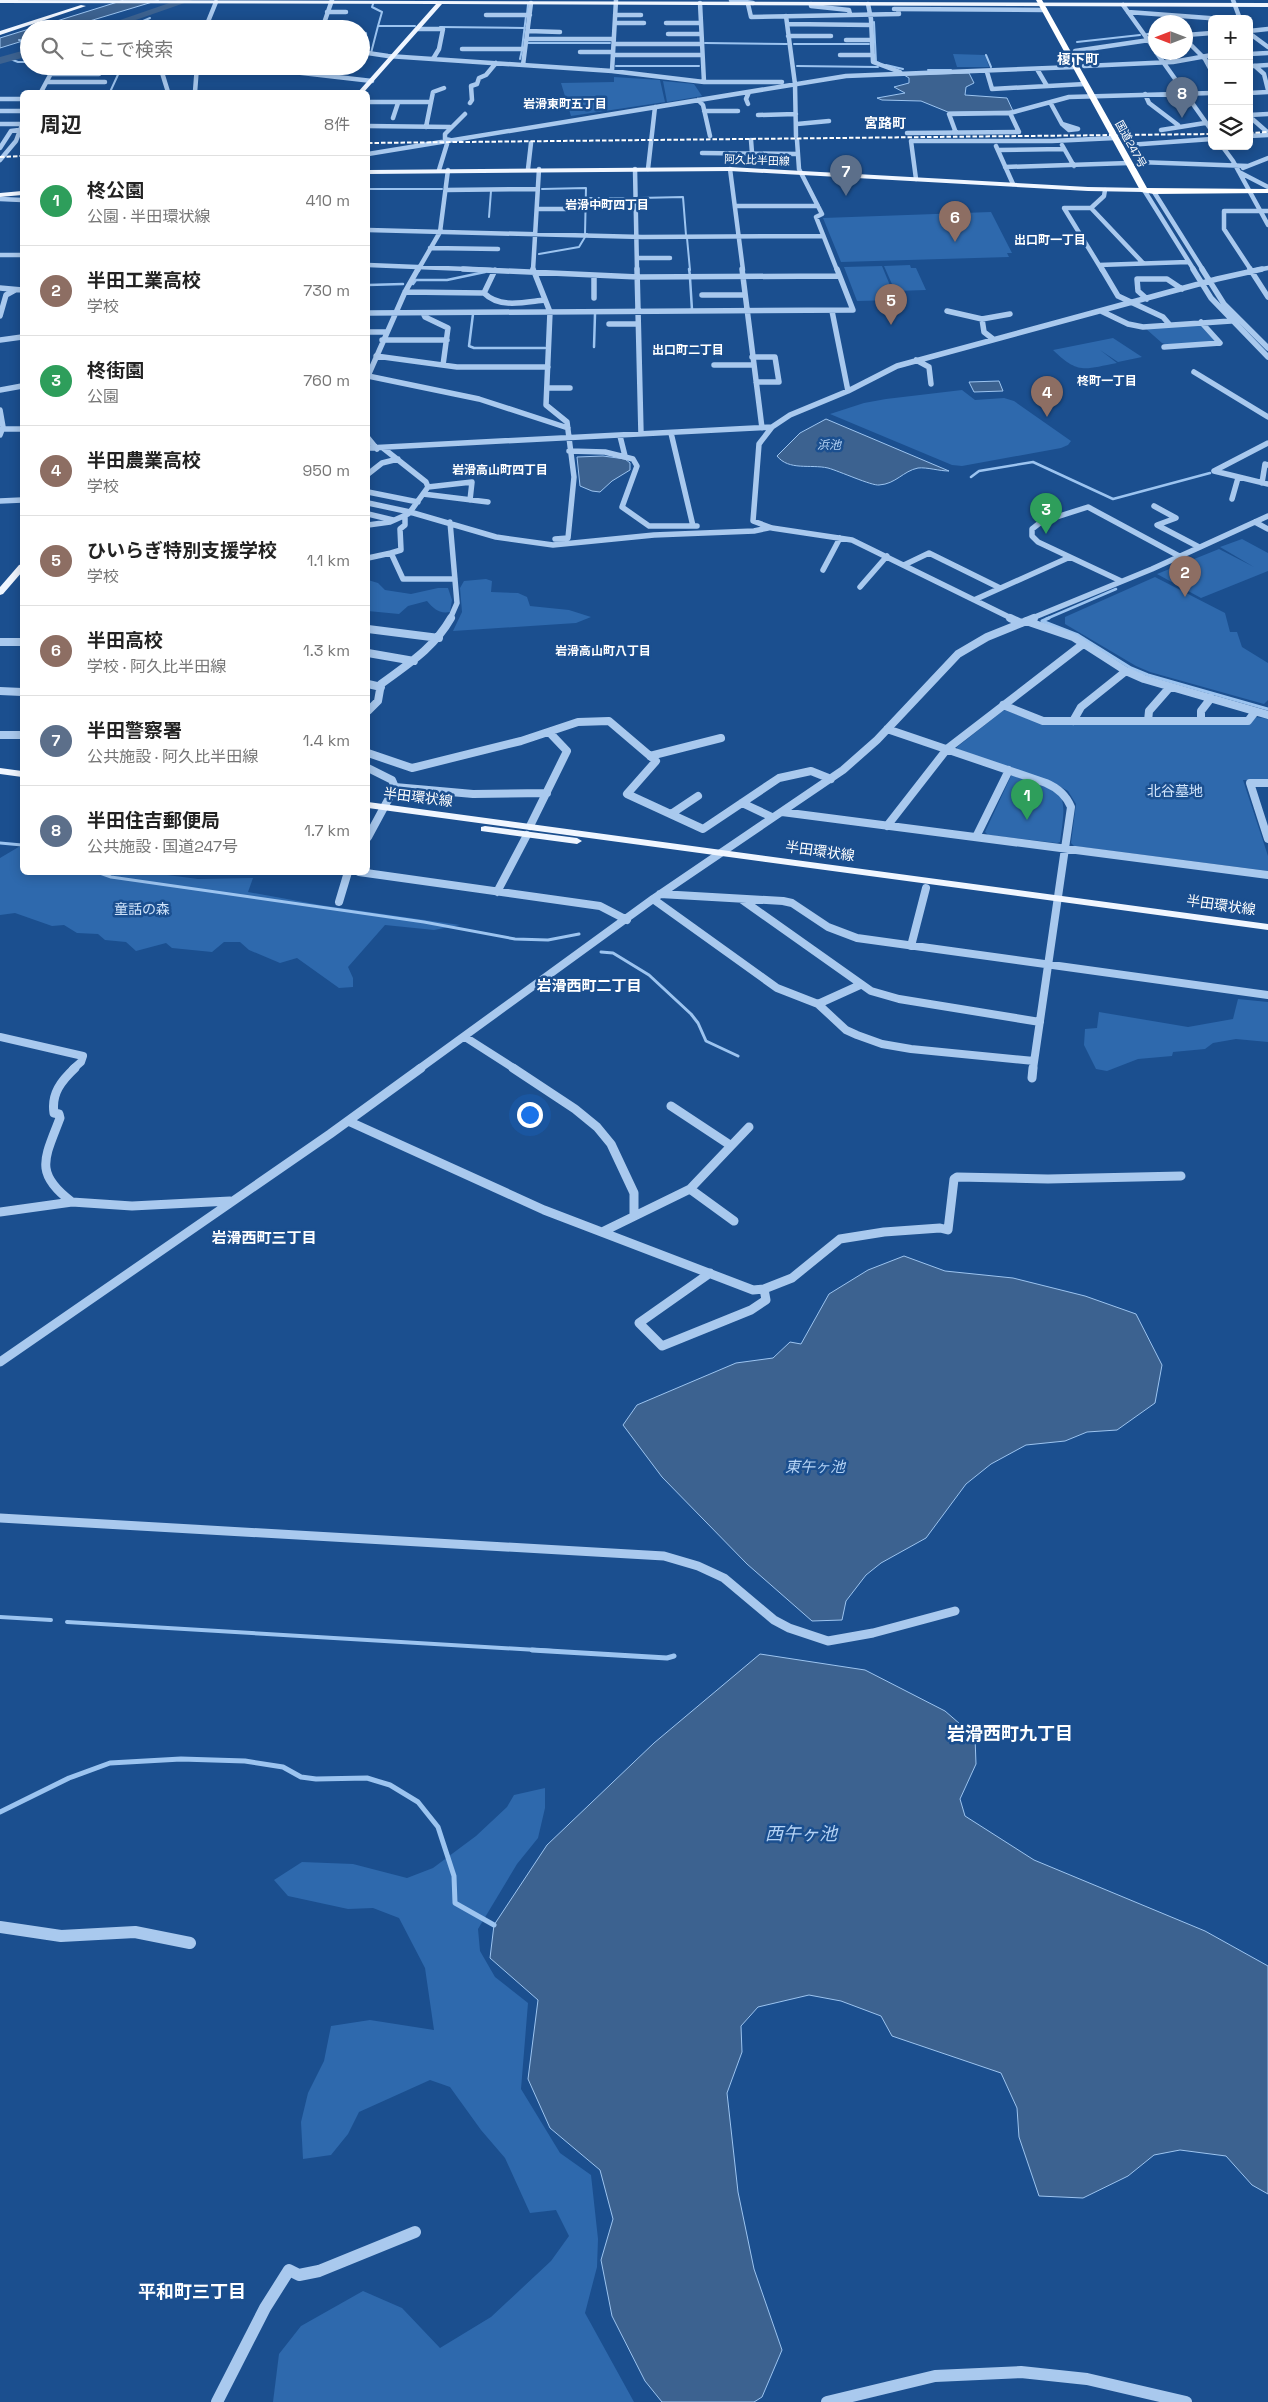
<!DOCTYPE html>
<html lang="ja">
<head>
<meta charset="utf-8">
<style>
	:root { --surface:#fff; --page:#f2f2f2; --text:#222; --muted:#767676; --line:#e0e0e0; --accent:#857141 }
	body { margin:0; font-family:"Space Grotesk","Noto Sans JP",sans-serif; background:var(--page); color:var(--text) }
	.controls { position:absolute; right:15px; top:15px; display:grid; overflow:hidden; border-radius:8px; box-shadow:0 2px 12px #0003 }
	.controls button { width:45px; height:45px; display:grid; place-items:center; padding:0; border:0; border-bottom:1px solid var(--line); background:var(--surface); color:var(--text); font:25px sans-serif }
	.compass { position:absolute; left:1148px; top:15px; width:45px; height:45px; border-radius:50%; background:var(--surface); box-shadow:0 2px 12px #0003; rotate:270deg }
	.you { position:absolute; left:529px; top:1114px; width:18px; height:18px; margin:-12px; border:4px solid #fff; border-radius:50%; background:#1a73e8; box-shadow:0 0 0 8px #1a73e833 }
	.badge { display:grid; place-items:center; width:32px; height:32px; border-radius:50%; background:var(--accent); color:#fff; font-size:16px; font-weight:700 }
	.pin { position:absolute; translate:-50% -41px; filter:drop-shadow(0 1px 2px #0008) }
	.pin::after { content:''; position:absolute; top:26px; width:18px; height:15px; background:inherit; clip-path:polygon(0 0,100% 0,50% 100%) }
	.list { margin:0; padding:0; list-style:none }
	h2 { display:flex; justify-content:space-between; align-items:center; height:65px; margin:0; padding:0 20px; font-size:21px }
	h2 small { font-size:16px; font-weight:400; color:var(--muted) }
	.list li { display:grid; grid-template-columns:32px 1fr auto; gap:15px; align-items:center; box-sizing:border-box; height:90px; padding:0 20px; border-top:1px solid var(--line) }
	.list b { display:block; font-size:19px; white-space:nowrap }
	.list p { margin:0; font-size:16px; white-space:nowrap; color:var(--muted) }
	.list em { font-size:16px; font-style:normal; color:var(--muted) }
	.icon { flex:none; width:28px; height:28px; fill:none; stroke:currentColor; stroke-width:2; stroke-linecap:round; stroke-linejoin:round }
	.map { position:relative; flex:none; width:1268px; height:2402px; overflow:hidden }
	.search { position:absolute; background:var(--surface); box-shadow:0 2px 12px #0003; left:20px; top:20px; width:350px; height:55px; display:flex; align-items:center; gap:12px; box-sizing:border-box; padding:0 18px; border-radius:28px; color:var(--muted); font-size:19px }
	.panel { position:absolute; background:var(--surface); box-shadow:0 2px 12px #0003; left:20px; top:90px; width:350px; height:785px; border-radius:8px }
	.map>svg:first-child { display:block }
</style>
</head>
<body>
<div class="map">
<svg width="1268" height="2402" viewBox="0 0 1268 2402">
	<rect width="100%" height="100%" fill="#1b4f8f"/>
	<!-- green -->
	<path fill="#2e69ad" d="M953,54L985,55L989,67H957Z
		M614,77L660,80L665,102L571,116L561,83L614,82Z
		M663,81L694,84L702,96L667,102Z
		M991,212L1012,253H1007L1009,257L841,262L823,218Z
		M910,265L911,268H916L926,290L895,291L884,266Z
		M882,266L896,300L857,301L844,267Z
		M1200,325L1215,341L1168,345L1162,343L1145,328Z
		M1113,338L1142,357L1118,362L1100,350L1117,363C1084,369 1079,375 1053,350Z
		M962,390L975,400L1004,398L1014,401L1071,441L1068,445L1061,448L962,466L952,465L830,414L864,403L886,399Z
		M1242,539L1268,553V571L1201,598L1157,574L1219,549L1254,567L1220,547Z
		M1155,577L1225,613L1230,632H1237L1242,647L1268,663V700L1264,704L1150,672L1136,666L1065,624V617Z
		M486,579L492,581L491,592L518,593L527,597L530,606L569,610L591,617L576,623L453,631L462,612L460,588L464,581Z
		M368,580L378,583L385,590L411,594L438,588H448L452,600L450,612C439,614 434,609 427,601L408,606L399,614L368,611Z
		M1004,710L1042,723L1251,722L1256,717L1268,719V780H1243L1268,856V871L1074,846L1071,843L1076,804L1068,791L1052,782L957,749V747Z
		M1016,775C1065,794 1068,787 1060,842L1057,843L988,835L985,832L1011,776Z
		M22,845V872H144L198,879L253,878L248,892L320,905L460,925L434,930L385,925L348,967L353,978V987L339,988L297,958L280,963L249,950L240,942H224L212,952L172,948L166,943L136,951L126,942L105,940L98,934L77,933L64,925L52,926L15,913L0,915V858Z
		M1238,999L1268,1002V1042L1236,1039L1213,1043L1205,1049L1173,1052L1172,1056L1138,1059L1107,1071L1096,1069L1084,1045L1085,1029L1097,1028L1099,1012L1188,1027L1233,1019Z
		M545,1788V1808L538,1838L517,1864L478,1929L480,1951L495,1977L528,2003L521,2089L560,2153L591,2175L598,2239L597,2267L585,2313L634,2402H273L279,2354L301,2326L363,2291L402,2308L440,2348L491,2317L551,2261L569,2236L556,2210L530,2213L505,2158L481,2130L450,2087L430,2080L359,2112L348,2134L331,2155L303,2159L301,2122L308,2093L324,2061L331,2026L370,2020L434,2030L425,1968L399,1918L373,1908L348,1909L288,1896L274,1880L302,1862L353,1864L407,1878L433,1868L476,1836L507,1807L514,1795Z"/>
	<!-- water -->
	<path fill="#3c6290" stroke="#9cc4f0" d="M124,0H159L63,29H31Z
		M29,29V39L0,48V38Z
		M969,73L974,83L966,87L965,95L1007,98L1013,111L948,112L921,101L882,100L877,98L905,93L894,87L909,83V78L904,75Z
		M999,381L1003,391L974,392L969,382Z
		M826,419L949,471C939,471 927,467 918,468C903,471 896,484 879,485C872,486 839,471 828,468C810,464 789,471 777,456L800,433Z
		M603,456L625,459L630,463V470L612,481L600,492L592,491L580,486L577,457Z
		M904,1256L945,1271L1013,1278L1085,1296L1136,1314L1162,1365L1155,1403L1117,1430L1087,1432L1065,1441L1026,1445L991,1464L966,1484L926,1538L881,1563L866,1575L846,1601L842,1620L812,1621L747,1564L662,1477L623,1425L637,1405L736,1363L773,1358L790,1342L801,1344L829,1294L868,1270Z
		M760,1654L865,1670L945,1711L975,1737L976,1764L960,1799L965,1816L1034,1860L1205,1931L1268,1966V2194L1252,2185L1226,2156L1180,2150L1154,2155L1128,2176L1083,2198L1039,2196L1019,2137L1017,2108L1001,2073L892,2036L881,2016L841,2001L809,1995L758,2007L741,2026L742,2052L727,2093L738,2192L754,2269L782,2350L762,2397L754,2402H662L645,2381L612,2316L601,2260L613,2219L600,2170L550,2128L528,2079L538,2000L490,1958L494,1925L547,1845L654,1743Z"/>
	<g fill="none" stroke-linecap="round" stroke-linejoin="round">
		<!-- stream-far4 -->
		<path stroke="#9cc4f0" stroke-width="2" d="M373,4L372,7L382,12L378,26H415
			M527,14L528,4
			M874,22L876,62L879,63
			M440,27L525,28
			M140,29L143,21L150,18
			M1147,34H1156
			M19,40L29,42
			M1077,42L1140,35
			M528,43H610
			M705,43L787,44
			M794,44H869
			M522,48L526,16
			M371,53L378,26
			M986,55L991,67
			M8,58L18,62H29
			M520,59L522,50
			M886,65L903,69
			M616,66H699
			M797,66L878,67
			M928,70H951
			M110,92L122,66
			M368,189H442
			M542,189L586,188L585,234H587
			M586,198H631
			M639,198L683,197L686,235
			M489,217L491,191
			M687,238L690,270
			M539,254L579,247L585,237"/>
		<!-- stream-far3 -->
		<path stroke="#9cc4f0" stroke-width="2.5" d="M689,269L690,276
			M690,278L692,310H690
			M413,284L416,280H447L485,272
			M368,285L403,284
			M473,314L469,346L474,348H545
			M594,347L595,314
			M971,477L979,471L1033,462L1113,499L1210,473
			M1046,619L1116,589"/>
		<!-- stream-far2 -->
		<path stroke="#9cc4f0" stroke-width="3" d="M1042,621L1078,635L1131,668L1148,675L1268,709
			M1042,621L1049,618
			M0,843L22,845
			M97,872L111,877L424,922L515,939L548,940L579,934
			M601,952L613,953L649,975L691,1014L698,1023L706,1041L738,1056"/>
		<!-- stream-far1 -->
		<path stroke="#9cc4f0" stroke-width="4" d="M0,1617L51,1620
			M67,1622L553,1651"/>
		<!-- stream -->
		<path stroke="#9cc4f0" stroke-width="5" d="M532,1650L667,1658L674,1656
			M0,1812L69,1778L110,1763L181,1759L245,1761L283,1767L301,1777L316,1779L367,1778L390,1785L418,1802L438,1827L454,1876L455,1903L494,1925"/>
		<!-- river -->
		<path fill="#3c6290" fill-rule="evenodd" d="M178,0H193L110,29H94Z
			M29,49V56L0,64V57Z"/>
		<!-- minor-far4 -->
		<path stroke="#a9c9ee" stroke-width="4.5" d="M731,0L753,3
			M1233,0L1240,19
			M700,3L704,82
			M748,4L751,17L899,14L898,10
			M811,4V6L849,10L850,14
			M868,4L871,19L873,62L900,72
			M1123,5L1156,51
			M894,9L1045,10
			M327,12H346
			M1128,12L1222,19
			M486,15H530
			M615,15H641
			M786,16L795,84L796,136
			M615,23H644
			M666,23H701
			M284,24L282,29H303
			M787,24L871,25
			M205,29L216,2
			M322,29L332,0
			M418,29H443L439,49L433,59
			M528,31L560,32
			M1249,31L1268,29
			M1249,33L1268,47
			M361,34H365
			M668,34H701
			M1186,35L1212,33
			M788,36H831
			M527,39H614
			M846,40H872
			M1186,40L1205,59L1212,72
			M614,44H702
			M462,49H525
			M1075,51L1156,39
			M361,52L388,56L612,71L704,82H782
			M580,52H613
			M1156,52L1212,131
			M1249,54L1268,53
			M613,55H702
			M840,55H873
			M523,65L531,3
			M160,66L168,92
			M241,66L372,81
			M1084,66L1173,62L1212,55
			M1252,66L1268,65
			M1255,66L1264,74L1268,90
			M1037,69L1047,86
			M612,71L616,0
			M987,72L992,89L1085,84
			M51,74H99
			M47,82H105
			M41,92L55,66
			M195,92L197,66
			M1249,93L1268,92
			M1145,94L1149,103L1178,125
			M0,99H22
			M698,100L703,105L710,136
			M368,102H431
			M1050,102L1062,124
			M470,103L472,100L471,86L477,84L479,78L486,75L496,63
			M748,104L746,99L749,92
			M0,111H22
			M704,111H738
			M758,115L796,114
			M1249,115L1268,114
			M1249,116L1266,131
			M393,118L398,103
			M0,124H22
			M797,124L829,121
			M1062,124L1078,129L1069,130Z
			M368,126L450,127
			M426,127L433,92L444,88
			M1161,130L1205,123
			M907,133L1019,132L1010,113
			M956,133L949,114L1010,113L1069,97L1212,93
			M1249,136L1268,135
			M450,140L445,139V134L465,114
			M751,140L752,153
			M797,140L799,169L822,214L816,217L837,270
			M1062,145L1074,166
			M1128,145L1212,139
			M996,146L1013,184
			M1222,146L1233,161L1268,225
			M0,148L11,131L19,130
			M998,150L1064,149
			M702,153L798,154
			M368,154L846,76L1075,67
			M0,160L16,141L22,125
			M1138,162L1248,166
			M1005,167L1129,163
			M1243,168L1268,158
			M528,169L531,143
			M635,169L637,270
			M648,169L655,107
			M730,169L743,270
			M439,170L447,144
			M1239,172L1268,187
			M916,179L911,141H1052L1115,138
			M446,190L538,189
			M1105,190L1104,196L1091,208L1143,263
			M1144,190L1194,270
			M1154,192L1203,270
			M0,199L22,200
			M735,206H818
			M1091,208H1064L1102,270
			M537,209H576
			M368,230L642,237L823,236
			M430,248L498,249
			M0,255H22
			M637,258H670
			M368,265L491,270
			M1099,265L1188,262
			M418,270L440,232L448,170
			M533,270L539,169
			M1251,270L1224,229V211H1268
			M1257,270L1268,268"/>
		<!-- minor-far3 -->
		<path stroke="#a9c9ee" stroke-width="5.5" d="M463,269L638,277L839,276
			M533,269L550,312L546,405L567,422L574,477L568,538L555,539
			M637,269L641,434
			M742,269L762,428
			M1102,269L1118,296L1163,317L1169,324
			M1193,269L1211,298L1268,357
			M1202,269L1224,304L1268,348
			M1250,269L1268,297
			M495,270L484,293C500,309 525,302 545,300
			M594,275V298
			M0,288L22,290
			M405,292L484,293
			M702,295H744
			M1147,299L1138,291L1137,279H1167L1182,289
			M832,311L848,391
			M947,311L982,319
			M1101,311L1128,324L1143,327L1231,321
			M368,313L853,310L837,269
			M423,313L425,317L448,328L443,365
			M0,316L6,295L15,290
			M1201,322L1220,343
			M609,324H638
			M368,332H386
			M993,339L984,332L982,319L1010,314
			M0,340L22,337
			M382,340H447
			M1164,347L1220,343
			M376,356L457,367H548
			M752,357H775L779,382H756
			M916,360L929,367L931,384
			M714,365H753
			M1194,372L1268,417
			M368,376L405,292L418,269
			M368,376L479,399L568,428
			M547,388H570
			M0,390L22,386
			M0,410L3,427L0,435
			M2,429H22
			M671,433L693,526H697
			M620,436L625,456
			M368,438L377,449
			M368,448L772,427
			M383,448L426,482L428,487L410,512L496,537L553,545L654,535L754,531L768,528
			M569,451L605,452L633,459L637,466L622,507L649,526H693
			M1214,471L1268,443
			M1214,471L1268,484
			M368,474L382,463L398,459
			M1262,483L1265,464L1268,465
			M428,487L472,482L470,500
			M368,492L418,502
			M423,494L488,502
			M1232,499L1238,478
			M0,501L22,500
			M368,503L410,512
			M1154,506L1176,518L1157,525L1199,547
			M368,514L393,520
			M450,522L457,603L450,619
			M1255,522L1268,529
			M368,525L390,522L408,514
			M391,553L401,550L400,529L405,525V517
			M368,558L391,553L403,579H455
			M904,565L929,553L1000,588
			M823,570L840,538
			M1121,581L1038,542L1032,536V529L1041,522L1088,507L1179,556
			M860,587L887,556
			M974,600L1070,557
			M1013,619L852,540L772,528L753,521L759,444L772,427L790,415L848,391L897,366L1217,279L1262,269
			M1030,619L1152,569L1268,516"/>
		<!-- minor-far2 -->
		<path stroke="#a9c9ee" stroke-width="8" d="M1010,618L1021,623
			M1026,621L1073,637L1126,671L1144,679L1268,715
			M368,629L439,638
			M0,642H22
			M368,653L414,661
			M368,684L381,687
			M0,691L22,692
			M1003,705L1043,721H1248L1255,712
			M368,711L378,701L381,684C408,664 434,648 451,618
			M1073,721L1081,707L1126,671
			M1148,721L1149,711L1170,687
			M1201,721V711L1211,698
			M887,729L1046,783C1058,788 1066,795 1071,807L1033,1069
			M0,735H22
			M368,753L412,768L521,741L578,722L609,721L656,761L627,794L703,829L779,778L811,771L831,779
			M650,756L721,738
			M368,768L392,780L395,787L368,837
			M1268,783H1250L1268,839
			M395,787L473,794L547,793
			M742,803L772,817
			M782,812L1268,875
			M671,814L698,796
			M530,826L567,751L549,732
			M887,826L947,749L1083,644
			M976,837L1009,770
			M359,872L600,906L627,920
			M497,892L527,835
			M660,894L783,901L792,903L828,927L857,938L1268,995
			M653,899L777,988L818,1004L846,1030L857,1035L882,1044L911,1049L1034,1061
			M741,899L871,991L899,999L1040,1022
			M339,902L348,872
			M911,946L926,888
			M818,1004L860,985
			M0,1037L83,1056L81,1062L73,1069
			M465,1037L515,1069
			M419,1069L653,899L843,770L877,740L958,654L987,637L1034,618"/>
		<!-- minor-far1 -->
		<path stroke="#a9c9ee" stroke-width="9" d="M513,1068L575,1109L597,1127L611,1144L634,1193V1216
			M1032,1078L1033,1068
			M671,1106L730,1145
			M348,1121L544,1210L753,1290L764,1289L792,1278L840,1239L884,1232L940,1228L948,1230L954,1179L957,1177L1048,1179L1181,1176
			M690,1189L734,1221
			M72,1202L132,1206L230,1201
			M0,1212L72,1202C33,1173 45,1158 60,1118L59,1114L54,1113C51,1094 61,1081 75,1068
			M602,1232L690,1189L749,1127
			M710,1273L639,1323L662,1346L751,1310L766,1300L764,1289
			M0,1362L330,1134L421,1068
			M0,1518L664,1556L698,1566L724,1578L774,1620L789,1628L828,1641L873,1633L955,1611"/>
		<!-- minor -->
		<path stroke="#a9c9ee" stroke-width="12" d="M0,1927L61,1936L135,1932L190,1943
			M217,2402L265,2308L289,2270L299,2275L319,2271L415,2232
			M827,2402L935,2376L1021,2372L1087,2379L1186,2402"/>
		<!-- major -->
		<path fill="#f0f6ff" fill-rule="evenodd" d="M0,0L1268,3V7L442,4L364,92H358L436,4L0,3Z
			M81,5L86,6L0,35V31Z
			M730,167L1088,187L1144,188L1147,190L1144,192L1088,191L730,171L368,174V170Z
			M22,191V195L0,197V193Z
			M22,564V572L3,594L0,595V587L19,565Z
			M0,768L22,771V777L0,774Z
			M368,802L1268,924V930L368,808Z
			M485,826L577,838L582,841L577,844L481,831V827Z"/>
		<!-- highway -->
		<path fill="#fff" fill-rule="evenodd" d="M1036,0H1042L1147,188L1268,189V193L1154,194L1141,192Z"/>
		<!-- rail -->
		<path stroke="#fff" stroke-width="2" stroke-dasharray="4.5 2" stroke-linecap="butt" d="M1249,133L1268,132
			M368,143L1212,134
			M0,157L22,156"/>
	</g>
	<g text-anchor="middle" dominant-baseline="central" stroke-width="5" stroke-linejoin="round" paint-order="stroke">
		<!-- far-street labels -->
		<g font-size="11" fill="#fff" stroke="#1b4f8f">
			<text transform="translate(1131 144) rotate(61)">国道247号</text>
			<text transform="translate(757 160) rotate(2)">阿久比半田線</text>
		</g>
		<!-- far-neighbourhood labels -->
		<g font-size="12" font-weight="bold" fill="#fff" stroke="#1b4f8f">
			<text x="565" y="104">岩滑東町五丁目</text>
			<text x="607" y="205">岩滑中町四丁目</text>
			<text x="1050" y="240">出口町一丁目</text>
			<text x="688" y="350">出口町二丁目</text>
			<text x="1107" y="381">柊町一丁目</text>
			<text x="500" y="470">岩滑高山町四丁目</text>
			<text x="603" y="651">岩滑高山町八丁目</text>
		</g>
		<!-- far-water labels -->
		<g font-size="12" font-style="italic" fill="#b5d3f5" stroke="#1b4f8f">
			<text x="829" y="445">浜池</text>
		</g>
		<!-- far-quarter labels -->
		<g font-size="14" font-weight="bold" fill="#fff" stroke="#1b4f8f">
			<text x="1078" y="59">榎下町</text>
			<text x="885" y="123">宮路町</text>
		</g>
		<!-- park labels -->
		<g font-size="14" fill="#cfe3fa" stroke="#1b4f8f">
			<text x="1175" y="791">北谷墓地</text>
			<text x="142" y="909">童話の森</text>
		</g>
		<!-- street labels -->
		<g font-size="14" fill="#fff" stroke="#1b4f8f">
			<text transform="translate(418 797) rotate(7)">半田環状線</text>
			<text transform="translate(820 851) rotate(8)">半田環状線</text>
			<text transform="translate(1221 905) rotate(8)">半田環状線</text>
		</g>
		<!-- neighbourhood labels -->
		<g font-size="15" font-weight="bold" fill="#fff" stroke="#1b4f8f">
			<text x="589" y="985">岩滑西町二丁目</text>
			<text x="264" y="1237">岩滑西町三丁目</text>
		</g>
		<!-- water labels -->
		<g font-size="15" font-style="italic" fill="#b5d3f5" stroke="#1b4f8f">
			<text x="815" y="1466">東午ヶ池</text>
		</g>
		<!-- near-neighbourhood labels -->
		<g font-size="18" font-weight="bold" fill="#fff" stroke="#1b4f8f">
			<text x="1010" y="1733">岩滑西町九丁目</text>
			<text x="192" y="2291">平和町三丁目</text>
		</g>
		<!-- near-water labels -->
		<g font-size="18" font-style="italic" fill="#b5d3f5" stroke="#1b4f8f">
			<text x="801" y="1833">西午ヶ池</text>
		</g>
	</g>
</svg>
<div class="controls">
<button>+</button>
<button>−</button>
<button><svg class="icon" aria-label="layers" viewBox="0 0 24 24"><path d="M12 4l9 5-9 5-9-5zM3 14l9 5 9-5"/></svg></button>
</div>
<svg class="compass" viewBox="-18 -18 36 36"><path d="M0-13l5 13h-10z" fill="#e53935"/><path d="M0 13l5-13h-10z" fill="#767676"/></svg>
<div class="you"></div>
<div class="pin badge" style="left:1027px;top:820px;background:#2e9e5b">1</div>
<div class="pin badge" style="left:1185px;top:597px;background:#8d6e63">2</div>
<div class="pin badge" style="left:1046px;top:534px;background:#2e9e5b">3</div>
<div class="pin badge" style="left:1047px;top:417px;background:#8d6e63">4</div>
<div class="pin badge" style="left:891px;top:325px;background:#8d6e63">5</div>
<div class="pin badge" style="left:955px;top:242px;background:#8d6e63">6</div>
<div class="pin badge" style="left:846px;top:196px;background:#5c6f8a">7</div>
<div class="pin badge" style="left:1182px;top:118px;background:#5c6f8a">8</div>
<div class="search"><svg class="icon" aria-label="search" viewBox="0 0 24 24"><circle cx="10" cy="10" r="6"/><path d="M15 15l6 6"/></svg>ここで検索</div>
<section class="panel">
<h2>周辺<small>8件</small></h2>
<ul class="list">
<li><span class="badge" style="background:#2e9e5b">1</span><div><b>柊公園</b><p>公園 · 半田環状線</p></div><em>410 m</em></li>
<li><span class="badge" style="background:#8d6e63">2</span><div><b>半田工業高校</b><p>学校</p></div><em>730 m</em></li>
<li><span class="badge" style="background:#2e9e5b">3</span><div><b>柊街園</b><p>公園</p></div><em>760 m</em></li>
<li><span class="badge" style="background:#8d6e63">4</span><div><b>半田農業高校</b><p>学校</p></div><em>950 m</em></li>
<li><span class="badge" style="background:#8d6e63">5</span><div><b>ひいらぎ特別支援学校</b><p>学校</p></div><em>1.1 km</em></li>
<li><span class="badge" style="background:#8d6e63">6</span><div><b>半田高校</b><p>学校 · 阿久比半田線</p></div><em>1.3 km</em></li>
<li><span class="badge" style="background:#5c6f8a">7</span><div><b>半田警察署</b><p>公共施設 · 阿久比半田線</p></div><em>1.4 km</em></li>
<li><span class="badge" style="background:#5c6f8a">8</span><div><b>半田住吉郵便局</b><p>公共施設 · 国道247号</p></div><em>1.7 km</em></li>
</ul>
</section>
</div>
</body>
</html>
